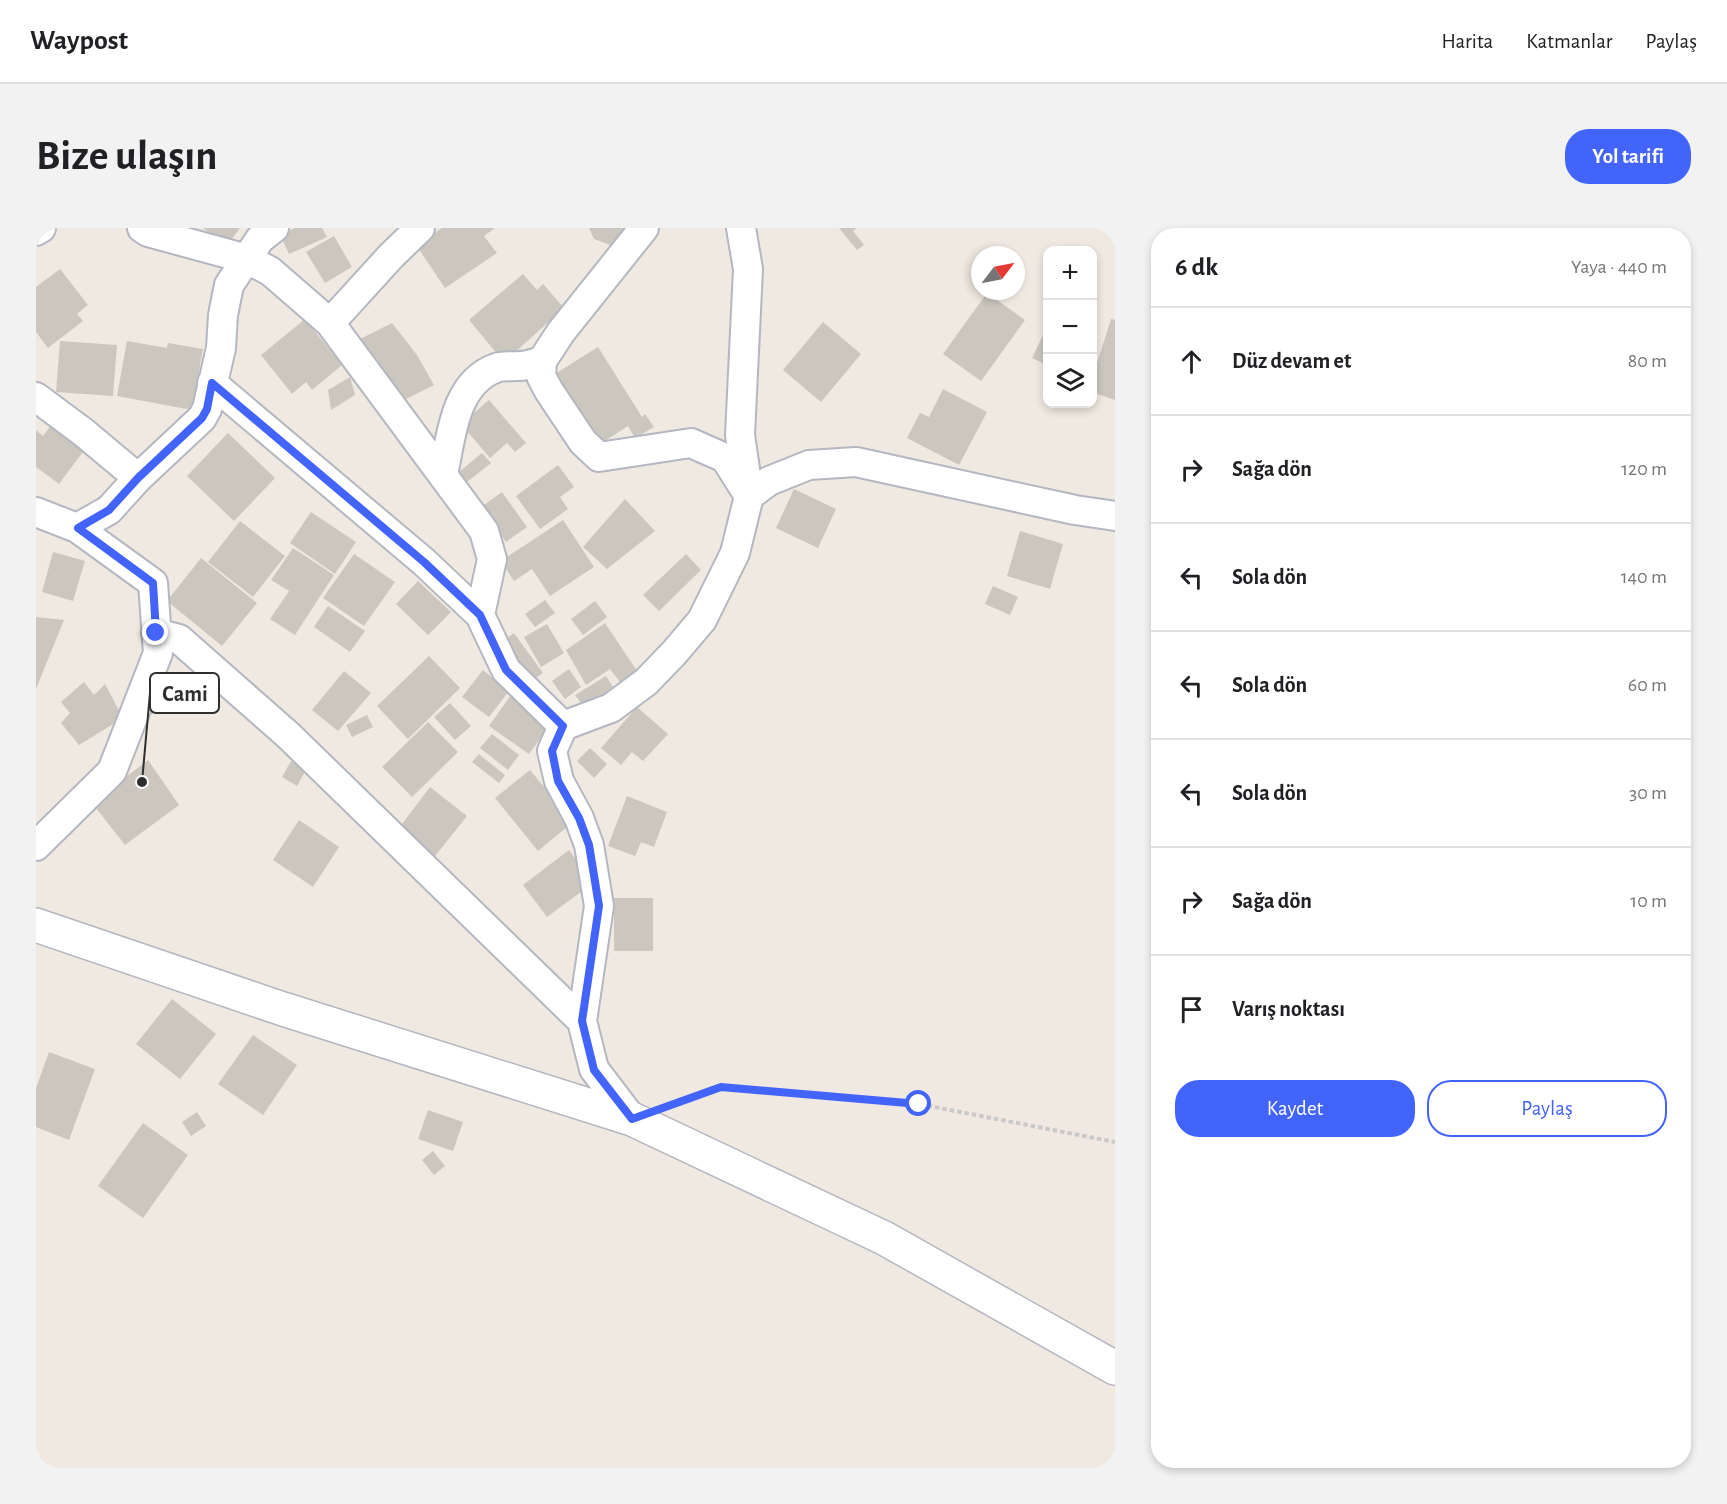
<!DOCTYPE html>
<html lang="tr">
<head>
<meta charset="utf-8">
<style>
	:root { --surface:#fff; --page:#f2f2f2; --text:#202124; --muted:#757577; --line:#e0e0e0; --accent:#4264fb }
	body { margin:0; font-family:"Alegreya Sans",sans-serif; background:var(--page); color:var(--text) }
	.controls { position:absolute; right:18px; top:18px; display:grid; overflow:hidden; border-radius:12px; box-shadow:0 3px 9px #0003 }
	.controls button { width:54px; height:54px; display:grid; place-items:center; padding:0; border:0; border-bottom:2px solid var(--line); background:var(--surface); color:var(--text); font:30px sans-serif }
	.compass { position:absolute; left:935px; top:18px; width:54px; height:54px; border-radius:50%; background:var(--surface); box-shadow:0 3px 9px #0003; rotate:58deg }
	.stop { position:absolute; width:18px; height:18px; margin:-14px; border:4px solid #4264fb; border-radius:50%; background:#fff }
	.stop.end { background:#4264fb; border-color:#fff; box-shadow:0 2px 6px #0008 }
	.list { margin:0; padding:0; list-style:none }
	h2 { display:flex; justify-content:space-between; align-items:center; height:78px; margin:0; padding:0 24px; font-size:26px }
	h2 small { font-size:20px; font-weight:400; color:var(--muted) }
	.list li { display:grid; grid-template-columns:39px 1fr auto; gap:18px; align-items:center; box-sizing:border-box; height:108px; padding:0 24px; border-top:2px solid var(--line) }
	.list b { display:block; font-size:22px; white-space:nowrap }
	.list em { font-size:20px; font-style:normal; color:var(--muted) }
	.actions { display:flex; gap:12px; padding:18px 24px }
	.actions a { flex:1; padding:14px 0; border:2px solid var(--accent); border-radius:24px; text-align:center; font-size:21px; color:var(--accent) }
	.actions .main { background:var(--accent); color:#fff }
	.icon { flex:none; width:33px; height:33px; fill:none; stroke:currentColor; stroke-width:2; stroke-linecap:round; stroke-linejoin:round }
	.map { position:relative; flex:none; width:1079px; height:1240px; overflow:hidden; border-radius:24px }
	header { display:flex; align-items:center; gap:36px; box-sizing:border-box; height:84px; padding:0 30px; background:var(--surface); border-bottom:2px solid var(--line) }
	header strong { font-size:28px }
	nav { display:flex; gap:33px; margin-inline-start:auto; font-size:21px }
	.intro { display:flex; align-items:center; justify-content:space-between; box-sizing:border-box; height:144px; padding:0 36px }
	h1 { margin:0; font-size:42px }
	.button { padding:15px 27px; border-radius:24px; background:var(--accent); color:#fff; font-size:21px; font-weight:700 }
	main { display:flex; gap:36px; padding:0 36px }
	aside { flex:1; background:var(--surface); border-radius:24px; box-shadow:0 3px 9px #0003 }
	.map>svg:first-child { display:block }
</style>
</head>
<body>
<header>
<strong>Waypost</strong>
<nav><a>Harita</a><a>Katmanlar</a><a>Paylaş</a></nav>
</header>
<div class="intro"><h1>Bize ulaşın</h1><a class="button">Yol tarifi</a></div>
<main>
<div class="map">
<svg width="1079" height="1240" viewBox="0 0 1079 1240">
	<rect width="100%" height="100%" fill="#efe9e1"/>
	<!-- building -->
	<path fill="#cbc7bf" d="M167,0H204L191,18Z
		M259,0H286L291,9L253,26L244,7Z
		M406,0H459L448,8L461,25L409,60L380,17Z
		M553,0H590L577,18L558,11Z
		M803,0H821L817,3L828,17L821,22Z
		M298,8L316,39L289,55L270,24Z
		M24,41L52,77L41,86L47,93L12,120L0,104V59Z
		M487,46L501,62L507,56L528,80L468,134L433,92Z
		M951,65L989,92L945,153L907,126Z
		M269,91L306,137L276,162L270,154L256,166L225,127Z
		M1075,91L1079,92V172L1056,164V151Z
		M787,94L825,126L785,174L747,142Z
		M356,95L381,127L398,157L356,178L320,113Z
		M1008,105L1011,106V137L996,130Z
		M24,113L81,117L77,168L20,164Z
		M91,113L131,120L132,115L167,121L156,182L81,168Z
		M562,119L606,189L609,186L618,199L599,210L592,198L558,220L514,149Z
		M314,149L319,167L295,182L292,162Z
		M907,161L951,184L923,237L871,210L884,185L893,189Z
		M453,172L490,215L479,224L471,215L454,230L425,196Z
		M19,192L52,217L23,256L0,239V202L7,208Z
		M192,205L239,250L198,293L151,248Z
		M446,225L455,235L431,254L423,244Z
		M522,237L538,259L524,269L532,281L504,301L480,268Z
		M758,261L800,281L782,320L740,300Z
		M466,264L491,299L470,314L445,279Z
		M589,271L619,303L571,341L547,319Z
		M275,284L320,314L299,346L254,315Z
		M527,292L558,339L514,368L496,341L478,353L465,333Z
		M204,293L249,328L217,369L172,334Z
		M984,303L1027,316L1014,361L971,348Z
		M257,320L298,347L259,407L234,391L253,363L235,352Z
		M17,324L49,333L37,373L6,364Z
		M318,326L359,354L328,398L287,370Z
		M650,326L665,342L623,383L607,367Z
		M165,330L221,375L186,418L131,373Z
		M382,353L415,384L392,407L360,376Z
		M957,358L982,369L974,387L949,376Z
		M509,372L519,385L499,399L489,386Z
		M559,373L571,389L547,407L535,391Z
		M292,378L329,403L314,424L278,399Z
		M0,389L28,392L0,461Z
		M569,395L601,443L584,454L574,441L550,457L530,422Z
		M511,396L528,425L505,439L488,409Z
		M478,405L507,445L495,453L467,413Z
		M393,428L424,460L372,511L341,478Z
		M533,441L545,459L529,471L516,453Z
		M447,442L473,463L453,489L426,469Z
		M308,443L335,465L302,503L276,482Z
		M570,448L577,459L548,479L539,467Z
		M48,454L58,467L69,456L87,490L43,517L25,495L34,485L25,474Z
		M477,464L517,493L493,526L453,498Z
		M414,475L435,498L419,512L398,489Z
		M601,479L632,506L607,533L596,524L585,537L565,520Z
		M331,487L337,499L316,509L310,497Z
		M392,494L422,524L376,569L346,539Z
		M456,506L483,527L472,542L444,520Z
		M554,520L571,536L558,550L541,533Z
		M443,526L469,547L463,555L436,534Z
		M112,532L143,577L89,617L56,575Z
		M255,533L270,542L261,558L246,549Z
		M494,542L537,594L502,623L459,570Z
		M394,559L431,588L396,632L360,604Z
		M591,568L631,584L618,619L605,614L599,628L572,618Z
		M263,592L303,619L277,659L237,632Z
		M533,622L557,655L511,689L487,657Z
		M578,670H617V723H578Z
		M136,771L180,806L144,851L100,816Z
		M217,807L261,837L227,887L182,856Z
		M13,824L59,841L33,912L0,899V860Z
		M392,882L427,894L417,923L382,911Z
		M161,884L170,898L155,908L146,894Z
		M107,895L152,927L107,990L62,958Z
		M397,923L409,938L398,947L386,932Z"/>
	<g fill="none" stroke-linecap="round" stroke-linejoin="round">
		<!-- minor casing -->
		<g stroke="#b4b7c1" stroke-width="32">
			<path id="minor" d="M106,0L112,4L211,31L234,43L294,95L448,303L456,331L444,387
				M608,0L525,104L506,133L505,148L513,163L547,214L563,229L655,215L689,230L713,268L733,253L773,237L820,234L1039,282L1079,288
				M0,3L5,0
				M294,95L355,28L384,0
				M176,155L388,334L444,387L470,442L527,498L575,480L610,454L638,425L666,392L699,325L713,268L704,207L712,41L705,0
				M0,169L47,204L102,250L166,190L171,181L185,120L187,87L193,57L224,11L238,0
				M407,247C415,210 418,155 460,140C467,137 476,139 483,138C491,138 498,135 506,133
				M0,284L41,300L117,355L122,425L76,543L0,618
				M41,300L73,282L102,250
				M120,405L143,411L252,507L546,793
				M527,498L516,523L523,553L543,590L553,617L563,678L546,793L558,841L596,891"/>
		</g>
		<!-- tertiary casing -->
		<g stroke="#b4b7c1" stroke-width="36">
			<path id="tertiary" d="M0,697L247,781L596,891L848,1010L1079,1140"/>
		</g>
		<!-- path -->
		<path stroke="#c9c9c9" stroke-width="4" stroke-dasharray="4.5 3" stroke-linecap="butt" d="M633,877L685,859L883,876L1079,914"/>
		<!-- minor -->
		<use href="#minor" stroke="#fff" stroke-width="28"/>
		<!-- tertiary -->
		<use href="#tertiary" stroke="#fff" stroke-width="33"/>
	</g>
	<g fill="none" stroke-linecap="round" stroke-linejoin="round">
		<!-- route -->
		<path stroke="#4264fb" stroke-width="8" d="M120,405L117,355L42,300L73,282L102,250L166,190L171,181L176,155L388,334L444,387L470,442L527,498L516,523L522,553L543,590L553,617L563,678L546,793L558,842L596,891L685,859L883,876"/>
	</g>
	<!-- callouts -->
	<path fill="none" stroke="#2e2e2e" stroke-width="2" d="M106 554L114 465"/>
	<circle fill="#2e2e2e" stroke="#fff" stroke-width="2" cx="106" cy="554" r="6"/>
	<rect fill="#fff" stroke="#2e2e2e" stroke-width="2" x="114" y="445" width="69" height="40" rx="6"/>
	<g font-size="22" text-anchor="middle" font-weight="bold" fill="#2e2e2e">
		<text x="149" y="473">Cami</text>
	</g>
</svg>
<div class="controls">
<button>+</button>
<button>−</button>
<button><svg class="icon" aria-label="layers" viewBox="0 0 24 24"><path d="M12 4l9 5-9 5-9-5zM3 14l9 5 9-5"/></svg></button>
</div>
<svg class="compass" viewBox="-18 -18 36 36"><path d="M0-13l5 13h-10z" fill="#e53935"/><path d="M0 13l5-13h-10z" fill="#757577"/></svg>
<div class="stop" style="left:883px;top:876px"></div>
<div class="stop end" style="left:120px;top:405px"></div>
</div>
<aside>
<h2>6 dk<small>Yaya · 440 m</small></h2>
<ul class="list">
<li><svg class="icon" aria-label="ahead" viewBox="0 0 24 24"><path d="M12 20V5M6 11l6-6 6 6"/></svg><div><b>Düz devam et</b></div><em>80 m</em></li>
<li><svg class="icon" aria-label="right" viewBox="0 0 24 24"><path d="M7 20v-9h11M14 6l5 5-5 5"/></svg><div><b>Sağa dön</b></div><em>120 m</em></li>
<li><svg class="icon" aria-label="left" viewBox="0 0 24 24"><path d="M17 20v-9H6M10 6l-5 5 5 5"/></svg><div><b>Sola dön</b></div><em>140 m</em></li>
<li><svg class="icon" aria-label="left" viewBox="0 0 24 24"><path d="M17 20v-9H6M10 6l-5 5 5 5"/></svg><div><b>Sola dön</b></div><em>60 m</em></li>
<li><svg class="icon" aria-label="left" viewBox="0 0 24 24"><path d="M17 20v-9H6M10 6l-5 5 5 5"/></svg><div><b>Sola dön</b></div><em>30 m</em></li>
<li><svg class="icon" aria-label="right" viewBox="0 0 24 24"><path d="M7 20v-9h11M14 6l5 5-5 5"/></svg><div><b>Sağa dön</b></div><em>10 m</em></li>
<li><svg class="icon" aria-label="arrive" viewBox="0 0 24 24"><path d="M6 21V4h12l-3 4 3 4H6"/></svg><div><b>Varış noktası</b></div></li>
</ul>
<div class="actions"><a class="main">Kaydet</a><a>Paylaş</a></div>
</aside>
</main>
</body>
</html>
